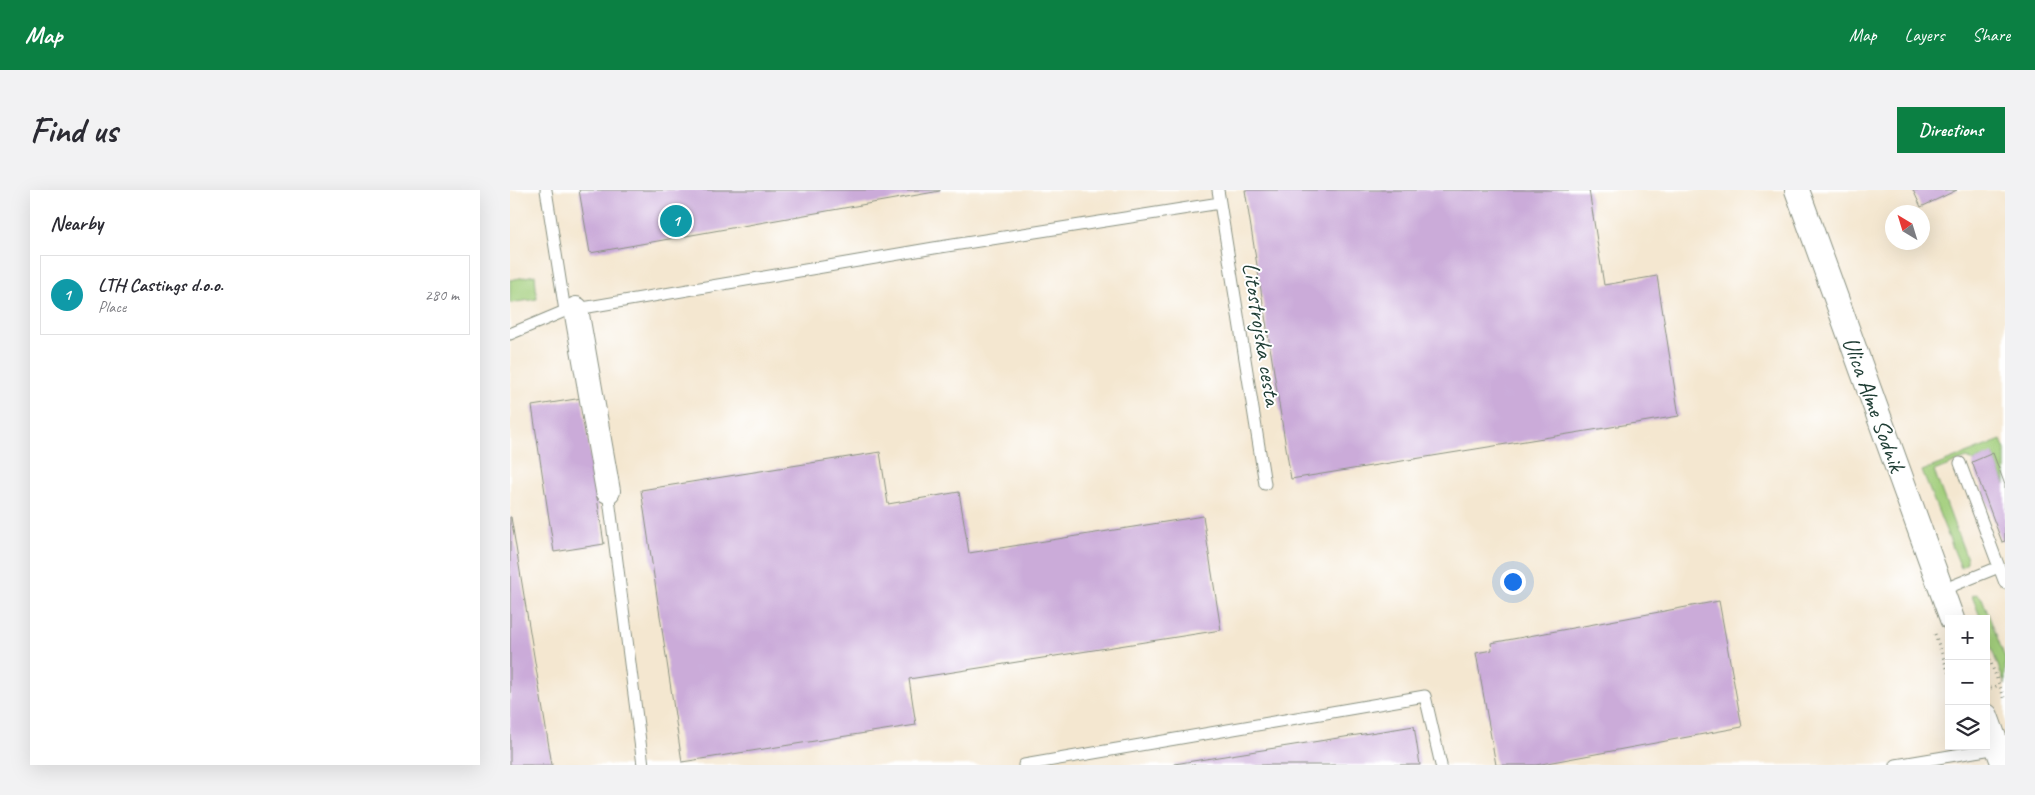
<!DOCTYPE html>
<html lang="en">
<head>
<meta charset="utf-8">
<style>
	:root { --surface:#fff; --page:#f2f2f3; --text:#2b2b33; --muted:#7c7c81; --line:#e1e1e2; --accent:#0b8043 }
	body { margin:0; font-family:Caveat,sans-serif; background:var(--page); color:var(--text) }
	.controls { position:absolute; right:15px; bottom:15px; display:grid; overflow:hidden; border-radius:0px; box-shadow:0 5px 20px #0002 }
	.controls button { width:45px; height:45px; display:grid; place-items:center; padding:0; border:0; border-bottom:1px solid var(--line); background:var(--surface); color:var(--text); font:25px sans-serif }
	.compass { position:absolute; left:1375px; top:15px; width:45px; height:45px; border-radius:50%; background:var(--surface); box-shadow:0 5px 20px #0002; rotate:322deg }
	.you { position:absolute; left:1002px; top:391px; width:18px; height:18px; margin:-12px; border:4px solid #fff; border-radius:50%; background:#1a73e8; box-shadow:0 0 0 8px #1a73e833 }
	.badge { display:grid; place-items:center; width:32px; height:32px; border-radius:50%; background:var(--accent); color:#fff; font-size:16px; font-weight:700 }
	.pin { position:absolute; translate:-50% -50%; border:2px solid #fff; box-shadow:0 1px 5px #0006 }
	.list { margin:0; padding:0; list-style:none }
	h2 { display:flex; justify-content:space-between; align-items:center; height:65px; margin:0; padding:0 20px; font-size:21px }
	h2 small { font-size:16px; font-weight:400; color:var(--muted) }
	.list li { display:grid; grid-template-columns:32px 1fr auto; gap:15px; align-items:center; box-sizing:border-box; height:80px; margin:0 10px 10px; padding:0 10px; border:1px solid var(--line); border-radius:0px }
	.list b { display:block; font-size:19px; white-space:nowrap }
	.list p { margin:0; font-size:16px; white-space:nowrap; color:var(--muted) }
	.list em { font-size:16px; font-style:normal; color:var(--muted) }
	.icon { flex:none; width:28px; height:28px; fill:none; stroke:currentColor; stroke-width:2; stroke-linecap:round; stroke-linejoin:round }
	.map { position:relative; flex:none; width:1495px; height:575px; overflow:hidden; border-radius:0px }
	header { display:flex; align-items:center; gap:30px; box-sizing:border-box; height:70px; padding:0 25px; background:var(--accent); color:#fff }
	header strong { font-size:24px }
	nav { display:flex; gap:28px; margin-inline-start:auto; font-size:18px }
	.intro { display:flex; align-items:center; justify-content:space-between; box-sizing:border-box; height:120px; padding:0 30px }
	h1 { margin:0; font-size:35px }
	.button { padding:12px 22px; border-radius:0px; background:var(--accent); color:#fff; font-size:18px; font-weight:700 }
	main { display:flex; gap:30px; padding:0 30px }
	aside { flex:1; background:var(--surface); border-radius:0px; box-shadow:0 5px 20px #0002 }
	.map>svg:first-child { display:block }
</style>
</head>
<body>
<header>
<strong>Map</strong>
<nav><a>Map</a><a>Layers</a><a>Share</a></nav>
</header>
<div class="intro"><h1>Find us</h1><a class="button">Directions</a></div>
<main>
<aside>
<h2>Nearby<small></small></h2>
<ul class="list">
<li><span class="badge" style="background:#0f9aa8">1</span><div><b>LTH Castings d.o.o.</b><p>Place</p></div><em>280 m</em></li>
</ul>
</aside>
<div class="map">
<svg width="1495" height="575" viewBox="0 0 1495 575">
	<rect width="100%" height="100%" fill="#fff"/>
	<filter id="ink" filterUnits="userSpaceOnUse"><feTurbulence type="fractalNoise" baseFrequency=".02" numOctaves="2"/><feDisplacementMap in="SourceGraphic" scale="10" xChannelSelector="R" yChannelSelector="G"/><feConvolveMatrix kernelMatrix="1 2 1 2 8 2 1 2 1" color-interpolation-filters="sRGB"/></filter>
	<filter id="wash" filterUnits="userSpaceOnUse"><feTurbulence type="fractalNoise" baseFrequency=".0096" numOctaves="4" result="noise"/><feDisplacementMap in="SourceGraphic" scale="20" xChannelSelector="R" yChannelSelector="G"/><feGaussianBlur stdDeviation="1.12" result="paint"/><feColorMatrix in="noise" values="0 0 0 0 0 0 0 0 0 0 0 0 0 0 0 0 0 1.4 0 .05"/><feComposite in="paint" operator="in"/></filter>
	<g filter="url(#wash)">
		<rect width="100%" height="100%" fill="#f4e7d0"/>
		<!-- green -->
		<path fill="#a2ce7b" stroke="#608658" d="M25,85L27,109L0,113V90Z
			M1491,250L1495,260V295L1483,264L1464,271L1457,268L1424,281L1457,369V373L1451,378L1412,281Z
			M1466,404L1472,408L1495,468V494L1476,444V429H1471L1462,406Z"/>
		<g id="blocks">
			<!-- building -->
			<path fill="#cbabd9" d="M69,0H430V1L80,63Z
				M735,0H1079L1094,95L1147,86L1169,226L781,289Z
				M1403,0H1447L1411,17Z
				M72,208L94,354L44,362L22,216Z
				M370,262L378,314L449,302L459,363L693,326L711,440L399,489L406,535L172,572L131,300Z
				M1483,263L1495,295V351L1492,352L1462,272Z
				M0,327H1L42,575H0Z
				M1209,411L1232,537L1026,575H986L966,463L982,460L981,453Z
				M904,536L910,575H664V574Z"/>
		</g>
	</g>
	<g filter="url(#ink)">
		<use href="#blocks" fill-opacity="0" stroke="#8a9282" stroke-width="1"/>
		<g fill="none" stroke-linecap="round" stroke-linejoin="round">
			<!-- lane casing -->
			<g stroke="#8a9282" stroke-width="13">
				<path id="lane" d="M36,0L55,121
					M708,0L755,294
					M0,144L55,121L424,58L710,13
					M98,301L133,575
					M1489,377L1495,393
					M1432,400L1489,377L1450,273
					M514,575L915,506L931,575
					M1386,575L1488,558"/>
			</g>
			<!-- street casing -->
			<g stroke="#8a9282" stroke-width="26">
				<path id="street" d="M1287,0L1442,429
					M66,119L98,301
					M1476,526L1494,575"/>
			</g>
			<!-- path -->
			<path stroke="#8a9282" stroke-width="3" stroke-dasharray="1 4" stroke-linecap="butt" d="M1425,444L1439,484
				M1476,460L1495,510
				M1476,500L1489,495"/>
			<!-- lane -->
			<use href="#lane" stroke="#fff" stroke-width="11"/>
			<!-- street -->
			<use href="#street" stroke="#fff" stroke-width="24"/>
		</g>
	</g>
	<g text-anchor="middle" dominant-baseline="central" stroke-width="4" stroke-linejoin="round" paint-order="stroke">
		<!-- street labels -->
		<g font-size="24" fill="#1f3d34" stroke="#fff">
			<text transform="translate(752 144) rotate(81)">Litostrojska cesta</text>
			<text transform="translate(1364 214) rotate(70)">Ulica Alme Sodnik</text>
		</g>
	</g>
</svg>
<div class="controls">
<button>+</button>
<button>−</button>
<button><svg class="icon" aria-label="layers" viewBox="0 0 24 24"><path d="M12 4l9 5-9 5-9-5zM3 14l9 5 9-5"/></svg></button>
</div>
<svg class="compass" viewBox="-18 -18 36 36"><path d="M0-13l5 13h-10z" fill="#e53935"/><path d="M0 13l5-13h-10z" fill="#7c7c81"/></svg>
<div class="you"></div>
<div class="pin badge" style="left:166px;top:31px;background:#0f9aa8">1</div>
</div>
</main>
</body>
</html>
